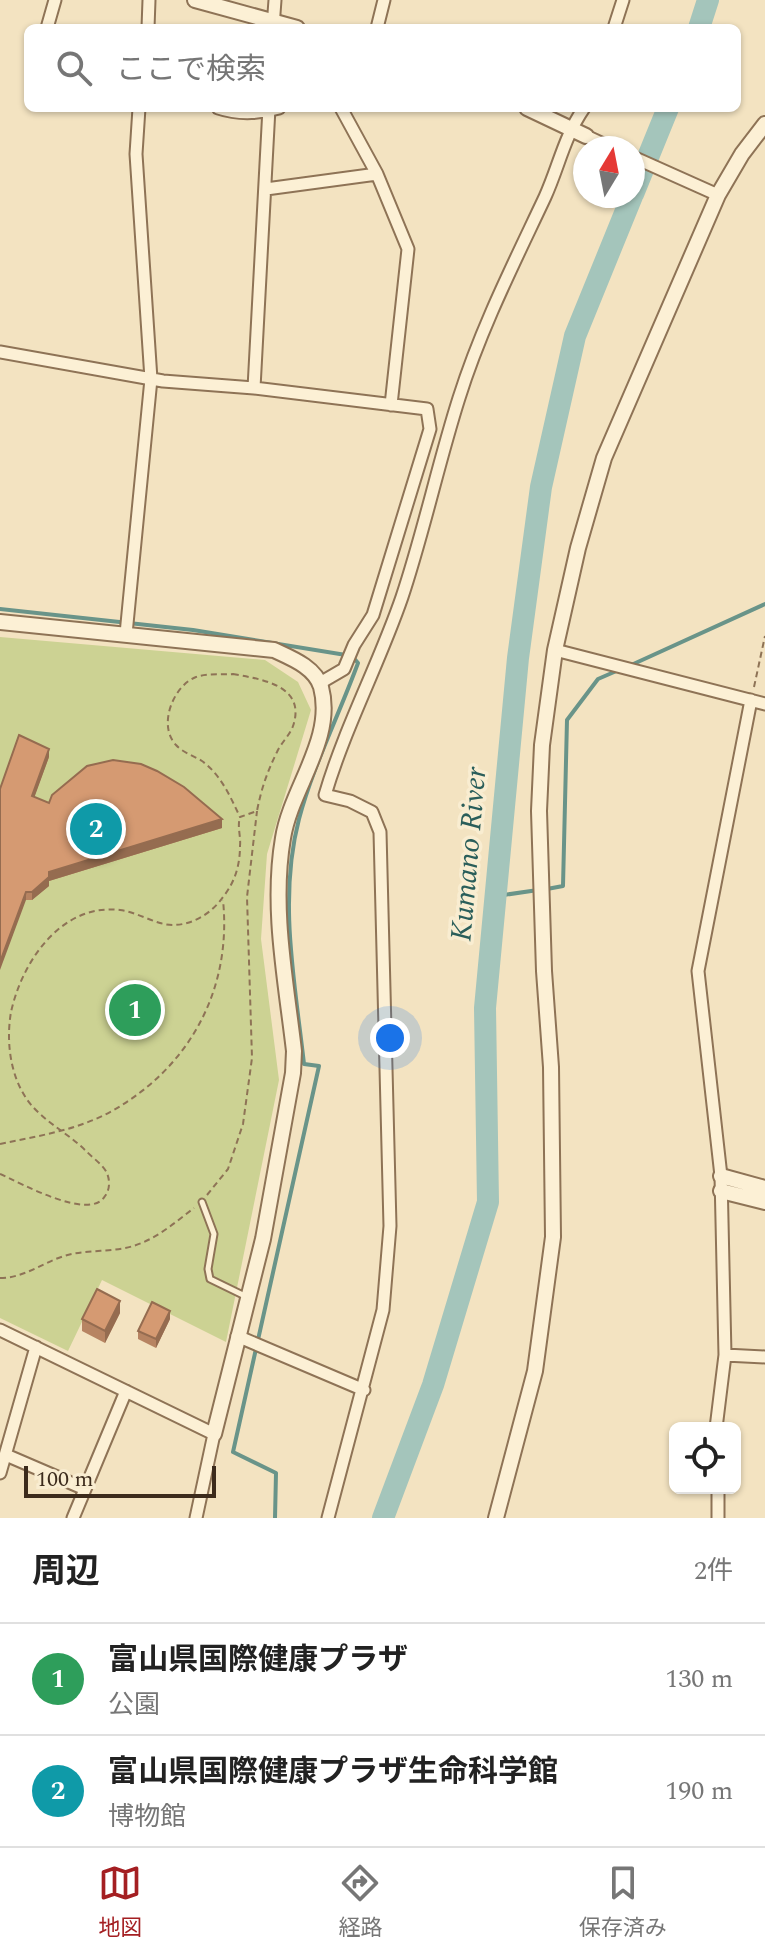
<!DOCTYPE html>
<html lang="ja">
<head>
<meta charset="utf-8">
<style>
	:root { --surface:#fff; --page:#f2f2f2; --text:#222; --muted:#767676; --line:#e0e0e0; --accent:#a41f22 }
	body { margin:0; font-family:Spectral,"Noto Sans JP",serif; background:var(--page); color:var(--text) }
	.controls { position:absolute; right:24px; bottom:24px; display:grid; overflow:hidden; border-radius:12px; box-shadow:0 2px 6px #0004 }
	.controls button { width:72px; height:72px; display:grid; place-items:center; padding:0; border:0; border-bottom:2px solid var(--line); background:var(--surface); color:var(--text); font:40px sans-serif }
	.compass { position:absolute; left:573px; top:136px; width:72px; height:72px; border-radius:50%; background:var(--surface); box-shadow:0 2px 6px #0004; rotate:10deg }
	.scale { position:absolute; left:24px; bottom:20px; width:192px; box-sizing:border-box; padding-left:8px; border:4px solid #3c2b1c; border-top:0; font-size:22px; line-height:28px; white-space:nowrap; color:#3c2b1c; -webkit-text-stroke:6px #f9edd1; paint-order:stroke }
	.you { position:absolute; left:390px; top:1038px; width:28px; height:28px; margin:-20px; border:6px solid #fff; border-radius:50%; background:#1a73e8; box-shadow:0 0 0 12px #1a73e833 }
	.badge { display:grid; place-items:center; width:52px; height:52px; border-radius:50%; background:var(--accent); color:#fff; font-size:26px; font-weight:700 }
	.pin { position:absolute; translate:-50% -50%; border:4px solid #fff; box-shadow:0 2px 8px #0006 }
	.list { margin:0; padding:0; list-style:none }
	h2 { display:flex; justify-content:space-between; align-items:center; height:104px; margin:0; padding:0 32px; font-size:34px }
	h2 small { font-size:26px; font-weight:400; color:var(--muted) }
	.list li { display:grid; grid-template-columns:52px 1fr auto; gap:24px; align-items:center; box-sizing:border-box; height:112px; padding:0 32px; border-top:2px solid var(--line) }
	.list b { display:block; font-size:30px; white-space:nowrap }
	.list p { margin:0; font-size:26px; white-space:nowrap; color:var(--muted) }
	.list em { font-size:26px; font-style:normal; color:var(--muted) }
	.icon { flex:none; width:44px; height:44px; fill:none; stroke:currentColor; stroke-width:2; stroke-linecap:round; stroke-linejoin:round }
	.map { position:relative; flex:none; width:765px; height:1518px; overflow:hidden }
	.search { position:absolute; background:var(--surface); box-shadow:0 2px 6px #0004; left:24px; right:24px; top:24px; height:88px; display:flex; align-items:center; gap:20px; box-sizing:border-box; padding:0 28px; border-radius:12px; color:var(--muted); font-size:30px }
	.sheet { height:328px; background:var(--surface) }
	nav { display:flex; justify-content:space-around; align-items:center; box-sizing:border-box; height:112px; border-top:2px solid var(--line); background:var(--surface); font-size:22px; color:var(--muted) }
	nav a { display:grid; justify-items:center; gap:4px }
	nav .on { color:var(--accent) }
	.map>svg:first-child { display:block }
</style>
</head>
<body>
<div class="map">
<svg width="765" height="1518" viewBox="0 0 765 1518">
	<rect width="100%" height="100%" fill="#f3e3c1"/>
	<!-- green -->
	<path fill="#ccd293" d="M0,637L265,660L298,682L311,710L267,854L261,939L279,1080L226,1342L102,1280L68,1351L0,1318Z"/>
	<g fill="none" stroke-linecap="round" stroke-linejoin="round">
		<!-- stream -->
		<path stroke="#699489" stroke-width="4" d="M0,609L193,630L352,656L358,663C339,715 313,766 299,819C278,899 295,983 304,1064L319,1066L233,1452L276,1473L275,1518
			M629,666L765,604
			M547,889L563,886L567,720L598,679L621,669
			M497,896L538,890"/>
		<!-- river -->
		<path stroke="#a4c5bb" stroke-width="22" d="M699,28L708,0
			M633,194L668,108
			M383,1518L433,1385L488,1202L485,1008L518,658L541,487L575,336L632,196"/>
		<!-- service casing -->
		<g stroke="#8e7356" stroke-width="9">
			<path id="service" d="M202,1202L214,1234L208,1269L210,1279L247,1297"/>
		</g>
		<!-- minor casing -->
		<g stroke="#8e7356" stroke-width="15">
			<path id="minor" d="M273,27L275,0
				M47,28L55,0
				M148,28L149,0
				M377,28L384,0
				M614,28L623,0
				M218,108C239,115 258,114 279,108
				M341,108L377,174
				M586,136L612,148
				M633,157L718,195
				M266,189L377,174L408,249L391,405
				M0,352L163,381L254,388L427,409L430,429L373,615L354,645L344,669L320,683
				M254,388L269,108
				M126,634L151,379L136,154L139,108
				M555,650L765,704
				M0,1330L214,1434L196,1518
				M237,1336L364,1390
				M725,1355L765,1357
				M716,1428L725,1355L721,1176L698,971L751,700
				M6,1455L85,1489
				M0,1473L36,1347
				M718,1488V1518
				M73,1518L126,1391
				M328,1518L383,1310L390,1226L380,832L372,812L350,801L325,795C345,727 379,664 402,597C424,531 438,464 459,398C481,328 514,263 545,197C559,166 564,137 584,108"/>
		</g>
		<!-- tertiary casing -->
		<g stroke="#8e7356" stroke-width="18">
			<path id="tertiary" d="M195,0L297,28
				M527,108L586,136
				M0,622L274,650C291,658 315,667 321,687C335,739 291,788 283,838C271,908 286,981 294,1051L293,1073L263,1239L214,1434
				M721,1176L765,1188
				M721,1191L765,1202
				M496,1518L535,1371L553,1237L551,1067L544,971L539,811L542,745L555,650L578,548L604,458L718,195L742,154L765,124"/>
		</g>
		<!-- path -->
		<path stroke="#8e7356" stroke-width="2" stroke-dasharray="6 4" stroke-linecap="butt" d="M233,674C260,679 307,685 293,726C290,735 281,743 277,752C267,772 261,790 257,811L240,817C230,796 221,775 202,761C194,756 182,752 176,745C157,725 174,685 196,677C207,673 222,675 233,674Z
			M754,687L765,636
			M0,1144C38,1136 78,1130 112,1111C190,1067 232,989 223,900
			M0,1174C21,1183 90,1222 105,1196C110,1189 110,1181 107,1173C103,1165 93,1158 86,1151C72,1137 54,1127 39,1113C12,1089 5,1047 11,1012C22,962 61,903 120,910C134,912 147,919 160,923C184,930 209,917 223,897C235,882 240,865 240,846C241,836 237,827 240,817
			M207,1195L228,1169L243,1124L252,1058L247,897L257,811
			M0,1278C24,1278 42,1263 64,1256C83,1250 105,1252 125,1248C152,1243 173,1224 194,1208"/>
		<!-- service -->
		<use href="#service" stroke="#fcf0d5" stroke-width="5"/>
		<!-- minor -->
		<use href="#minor" stroke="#fcf0d5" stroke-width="11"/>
		<!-- tertiary -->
		<use href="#tertiary" stroke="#fcf0d5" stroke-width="14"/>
	</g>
	<!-- wall -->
	<path fill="#b78462" d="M49,757L34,797L49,803L222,828L49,881V886L32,900H26L0,789Z
		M120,1313L105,1343L82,1331V1319Z
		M170,1319L156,1348L138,1339V1331Z"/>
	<!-- shaded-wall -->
	<path fill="#956c50" d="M49,749V757L32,804V796Z
		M222,819V828L49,881V872Z
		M49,877V886L32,900V892Z
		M26,892V900L0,970V962Z
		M120,1301V1313L105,1343V1331Z
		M170,1311V1319L156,1348V1339Z"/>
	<!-- building -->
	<path fill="#d59a72" stroke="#956c50" stroke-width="2" d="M19,735L49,749L32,796L49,803L52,795L87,766L113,760L141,764L157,771L184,787L222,819L49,872V877L32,892H26L0,962V789Z
		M97,1289L120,1301L105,1331L82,1319Z
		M152,1302L170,1311L156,1339L138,1331Z"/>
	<g text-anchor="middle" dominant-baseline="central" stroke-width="7" stroke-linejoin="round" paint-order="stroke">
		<!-- water labels -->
		<g font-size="30" font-style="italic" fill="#2a5e5a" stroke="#f9edd1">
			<text transform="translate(469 854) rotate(-85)">Kumano River</text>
		</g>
	</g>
</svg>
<div class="controls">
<button><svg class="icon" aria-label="locate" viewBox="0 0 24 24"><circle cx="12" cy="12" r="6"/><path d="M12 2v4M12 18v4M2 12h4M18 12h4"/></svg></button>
</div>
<svg class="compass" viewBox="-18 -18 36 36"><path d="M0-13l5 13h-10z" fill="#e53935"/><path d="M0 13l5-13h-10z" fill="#767676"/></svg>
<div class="scale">100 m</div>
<div class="you"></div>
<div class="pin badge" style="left:135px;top:1010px;background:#2e9e5b">1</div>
<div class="pin badge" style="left:96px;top:829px;background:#0f9aa8">2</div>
<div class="search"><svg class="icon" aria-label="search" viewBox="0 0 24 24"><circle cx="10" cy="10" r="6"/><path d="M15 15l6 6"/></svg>ここで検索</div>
</div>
<section class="sheet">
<h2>周辺<small>2件</small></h2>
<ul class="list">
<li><span class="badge" style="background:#2e9e5b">1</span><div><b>富山県国際健康プラザ</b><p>公園</p></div><em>130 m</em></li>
<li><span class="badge" style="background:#0f9aa8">2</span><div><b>富山県国際健康プラザ生命科学館</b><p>博物館</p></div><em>190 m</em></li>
</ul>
</section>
<nav>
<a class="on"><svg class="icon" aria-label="map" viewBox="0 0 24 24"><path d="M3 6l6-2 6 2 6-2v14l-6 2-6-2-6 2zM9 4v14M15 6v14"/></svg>地図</a>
<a><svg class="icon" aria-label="directions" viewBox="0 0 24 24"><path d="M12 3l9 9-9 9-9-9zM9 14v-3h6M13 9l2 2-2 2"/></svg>経路</a>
<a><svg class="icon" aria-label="saved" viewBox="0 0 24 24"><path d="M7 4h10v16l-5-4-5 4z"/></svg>保存済み</a>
</nav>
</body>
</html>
